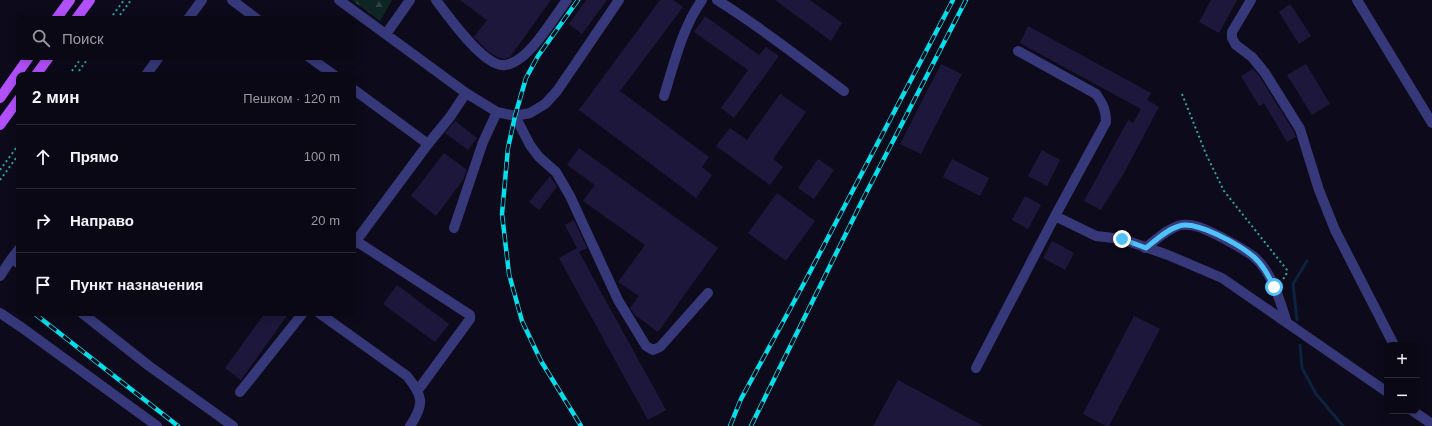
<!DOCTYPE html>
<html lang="ru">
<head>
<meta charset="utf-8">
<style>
	:root { --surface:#0a0814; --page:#181622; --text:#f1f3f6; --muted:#999aa0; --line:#2a2934 }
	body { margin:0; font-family:Helvetica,sans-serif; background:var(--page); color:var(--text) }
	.controls { position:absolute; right:12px; bottom:12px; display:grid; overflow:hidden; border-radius:8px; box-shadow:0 2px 10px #0003 }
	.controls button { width:36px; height:36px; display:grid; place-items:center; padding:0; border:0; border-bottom:1px solid var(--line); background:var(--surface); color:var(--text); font:20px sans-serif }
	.stop { position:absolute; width:12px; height:12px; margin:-9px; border:3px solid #4fc3f7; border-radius:50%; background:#fff }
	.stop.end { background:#4fc3f7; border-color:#fff; box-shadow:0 1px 4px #0008 }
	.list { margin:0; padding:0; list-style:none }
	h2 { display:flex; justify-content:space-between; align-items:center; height:52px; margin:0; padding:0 16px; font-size:17px }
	h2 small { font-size:13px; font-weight:400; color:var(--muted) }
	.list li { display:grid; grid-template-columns:26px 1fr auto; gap:12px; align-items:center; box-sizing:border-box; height:64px; padding:0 16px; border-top:1px solid var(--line) }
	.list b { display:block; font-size:15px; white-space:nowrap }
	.list em { font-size:13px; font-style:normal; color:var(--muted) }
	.icon { flex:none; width:22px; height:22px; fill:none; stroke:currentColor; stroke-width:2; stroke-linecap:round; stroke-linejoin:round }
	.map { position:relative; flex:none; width:1432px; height:426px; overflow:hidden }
	.search { position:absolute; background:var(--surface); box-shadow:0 2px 10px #0003; left:16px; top:16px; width:340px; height:44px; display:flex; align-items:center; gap:10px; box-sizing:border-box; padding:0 14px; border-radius:8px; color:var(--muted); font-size:15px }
	.panel { position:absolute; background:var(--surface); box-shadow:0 2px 10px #0003; left:16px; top:72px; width:340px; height:244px; border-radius:8px }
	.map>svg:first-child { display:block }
</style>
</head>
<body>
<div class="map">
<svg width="1432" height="426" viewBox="0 0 1432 426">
	<defs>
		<pattern id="forest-firs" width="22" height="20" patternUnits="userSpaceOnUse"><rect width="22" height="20" fill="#0e2523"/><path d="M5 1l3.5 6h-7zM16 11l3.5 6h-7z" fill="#304344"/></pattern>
	</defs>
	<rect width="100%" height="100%" fill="#0d0b1b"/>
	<!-- forest -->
	<path fill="url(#forest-firs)" d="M352,0H392L380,21Z"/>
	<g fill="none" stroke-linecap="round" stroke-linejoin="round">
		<!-- stream -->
		<path stroke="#0c223e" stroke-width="3" d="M1297,320L1293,284L1307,261
			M1300,345L1302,368L1316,394L1343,426"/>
	</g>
	<!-- building -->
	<path fill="#1d183b" d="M460,0H551L510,57L504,59L497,57L489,52L474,37L487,20Z
		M586,0H607L582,34L569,24Z
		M660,0H673L683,7L620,91L709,157L702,167L712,175L696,198L579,110Z
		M775,0H810L842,23L831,41Z
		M1211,0H1237L1219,33L1199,22Z
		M1290,4L1311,36L1299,44L1279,12Z
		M705,16L759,55L766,47L779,56L734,118L721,108L748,70L694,32Z
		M1028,26L1151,93L1147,100L1159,107L1125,171L1101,210L1084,201L1128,120L1133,123L1141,109L1020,43Z
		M941,64L962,74L921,154L900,144Z
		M1306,64L1330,104L1312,115L1287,75Z
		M1253,69L1260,77L1294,132L1296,137L1287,142L1264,103L1259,106L1241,76Z
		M780,94L806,112L773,159L783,167L770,185L716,146L730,128L747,140Z
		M455,121L477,138L468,150L445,133Z
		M579,148L718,248L658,332L635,315L630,308L639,296L618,282L645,245L583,201L595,185L567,165Z
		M1042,150L1060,160L1047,186L1028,176Z
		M444,153L467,170L463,180L436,216L411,196Z
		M818,159L834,170L814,199L798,188Z
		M952,159L989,178L980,196L943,177Z
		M550,176L557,187L539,210L529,202Z
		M777,193L815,221L786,261L748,233Z
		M1025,196L1041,205L1028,229L1012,220Z
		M574,220L587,248L579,252L666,410L648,420L559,258L577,248L565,225Z
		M1052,241L1074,253L1065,270L1043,258Z
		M397,285L449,324L435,342L383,304Z
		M265,313H289L241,380L225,368Z
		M1134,316L1160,329L1109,426H1106L1083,414Z
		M898,380L983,426H873Z"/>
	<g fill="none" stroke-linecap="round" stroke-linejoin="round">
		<!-- path -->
		<path stroke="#2fa99c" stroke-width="2" stroke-dasharray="2 3" stroke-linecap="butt" d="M110,19L124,0
			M117,19L131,0
			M69,75L82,57
			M76,75L89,57
			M1182,94L1206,154L1224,191L1287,270L1286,276L1281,281
			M0,170L19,144
			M0,180L19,154"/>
		<!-- minor -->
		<path stroke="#373879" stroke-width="10" d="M232,0L257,19
			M339,0L466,93L497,112L515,116L530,113L545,104L557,91L619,0
			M436,0C448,16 482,64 502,65C507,66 515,62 519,59C535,49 555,16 567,0
			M717,0C761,27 802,60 844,91
			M1251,0L1232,32V38L1236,45L1252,57L1265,73L1300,129L1319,190L1335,230L1394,345
			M1357,0L1432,123
			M188,19L202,0
			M386,34L410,0
			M309,57L334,75
			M146,75L159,57
			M353,89L428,144
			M664,96C674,64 682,28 702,0
			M515,116L530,145L539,157L556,172L570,196L618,300L646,346L653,350L660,347L708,293
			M1055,216L1096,236L1122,239L1168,255L1222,278L1387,392
			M454,228L483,142L497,112
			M356,241L470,315V319L418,390
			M353,245L428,144L450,117L466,93
			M1145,248C1156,240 1168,228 1181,225C1195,223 1207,230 1219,236C1230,242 1242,248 1253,256C1272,271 1280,301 1287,323
			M19,249L12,258L19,264
			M0,276L12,258
			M0,313L21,327L157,426
			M82,313L149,366L233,426
			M319,313L407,376C423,396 425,404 410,426
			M976,368L1055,216L1106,122C1106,110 1103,104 1096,94L1018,51
			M240,392L303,313
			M1413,411L1432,424"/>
		<!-- major -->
		<path stroke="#b250fb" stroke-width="10" d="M56,19L70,0
			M76,19L90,0
			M36,75L49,57
			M0,98L29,57
			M0,125L19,99"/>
		<!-- rail casing -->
		<g stroke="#06dfeb" stroke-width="4.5">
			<path id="rail" d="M578,0L538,56L526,78L515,116L508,148L502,214L509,274L522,321L541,361L581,426
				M35,314L178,426
				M730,426L741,399L802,287L953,0
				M751,426L862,201L966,0"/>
		</g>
		<!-- rail -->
		<use href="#rail" stroke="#0d0b1b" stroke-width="3" stroke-dasharray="9" stroke-linecap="butt"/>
	</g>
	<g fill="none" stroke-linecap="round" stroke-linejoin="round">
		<!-- route -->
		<path stroke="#4fc3f7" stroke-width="5" d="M1122,239L1146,248C1156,240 1166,230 1179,226C1196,220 1240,245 1254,257C1263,265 1269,276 1274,287"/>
	</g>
</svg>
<div class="controls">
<button>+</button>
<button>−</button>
</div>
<div class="stop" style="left:1274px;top:287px"></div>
<div class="stop end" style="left:1122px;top:239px"></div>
<div class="search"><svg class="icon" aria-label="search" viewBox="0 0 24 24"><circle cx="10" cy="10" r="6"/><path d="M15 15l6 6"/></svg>Поиск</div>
<section class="panel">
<h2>2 мин<small>Пешком · 120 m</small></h2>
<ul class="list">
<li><svg class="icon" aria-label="ahead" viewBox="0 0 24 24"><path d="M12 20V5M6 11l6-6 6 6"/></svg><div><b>Прямо</b></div><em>100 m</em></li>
<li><svg class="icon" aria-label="right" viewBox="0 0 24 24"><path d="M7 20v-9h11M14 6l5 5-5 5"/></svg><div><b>Направо</b></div><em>20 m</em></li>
<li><svg class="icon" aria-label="arrive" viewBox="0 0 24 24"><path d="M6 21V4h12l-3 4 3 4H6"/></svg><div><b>Пункт назначения</b></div></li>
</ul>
</section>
</div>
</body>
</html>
